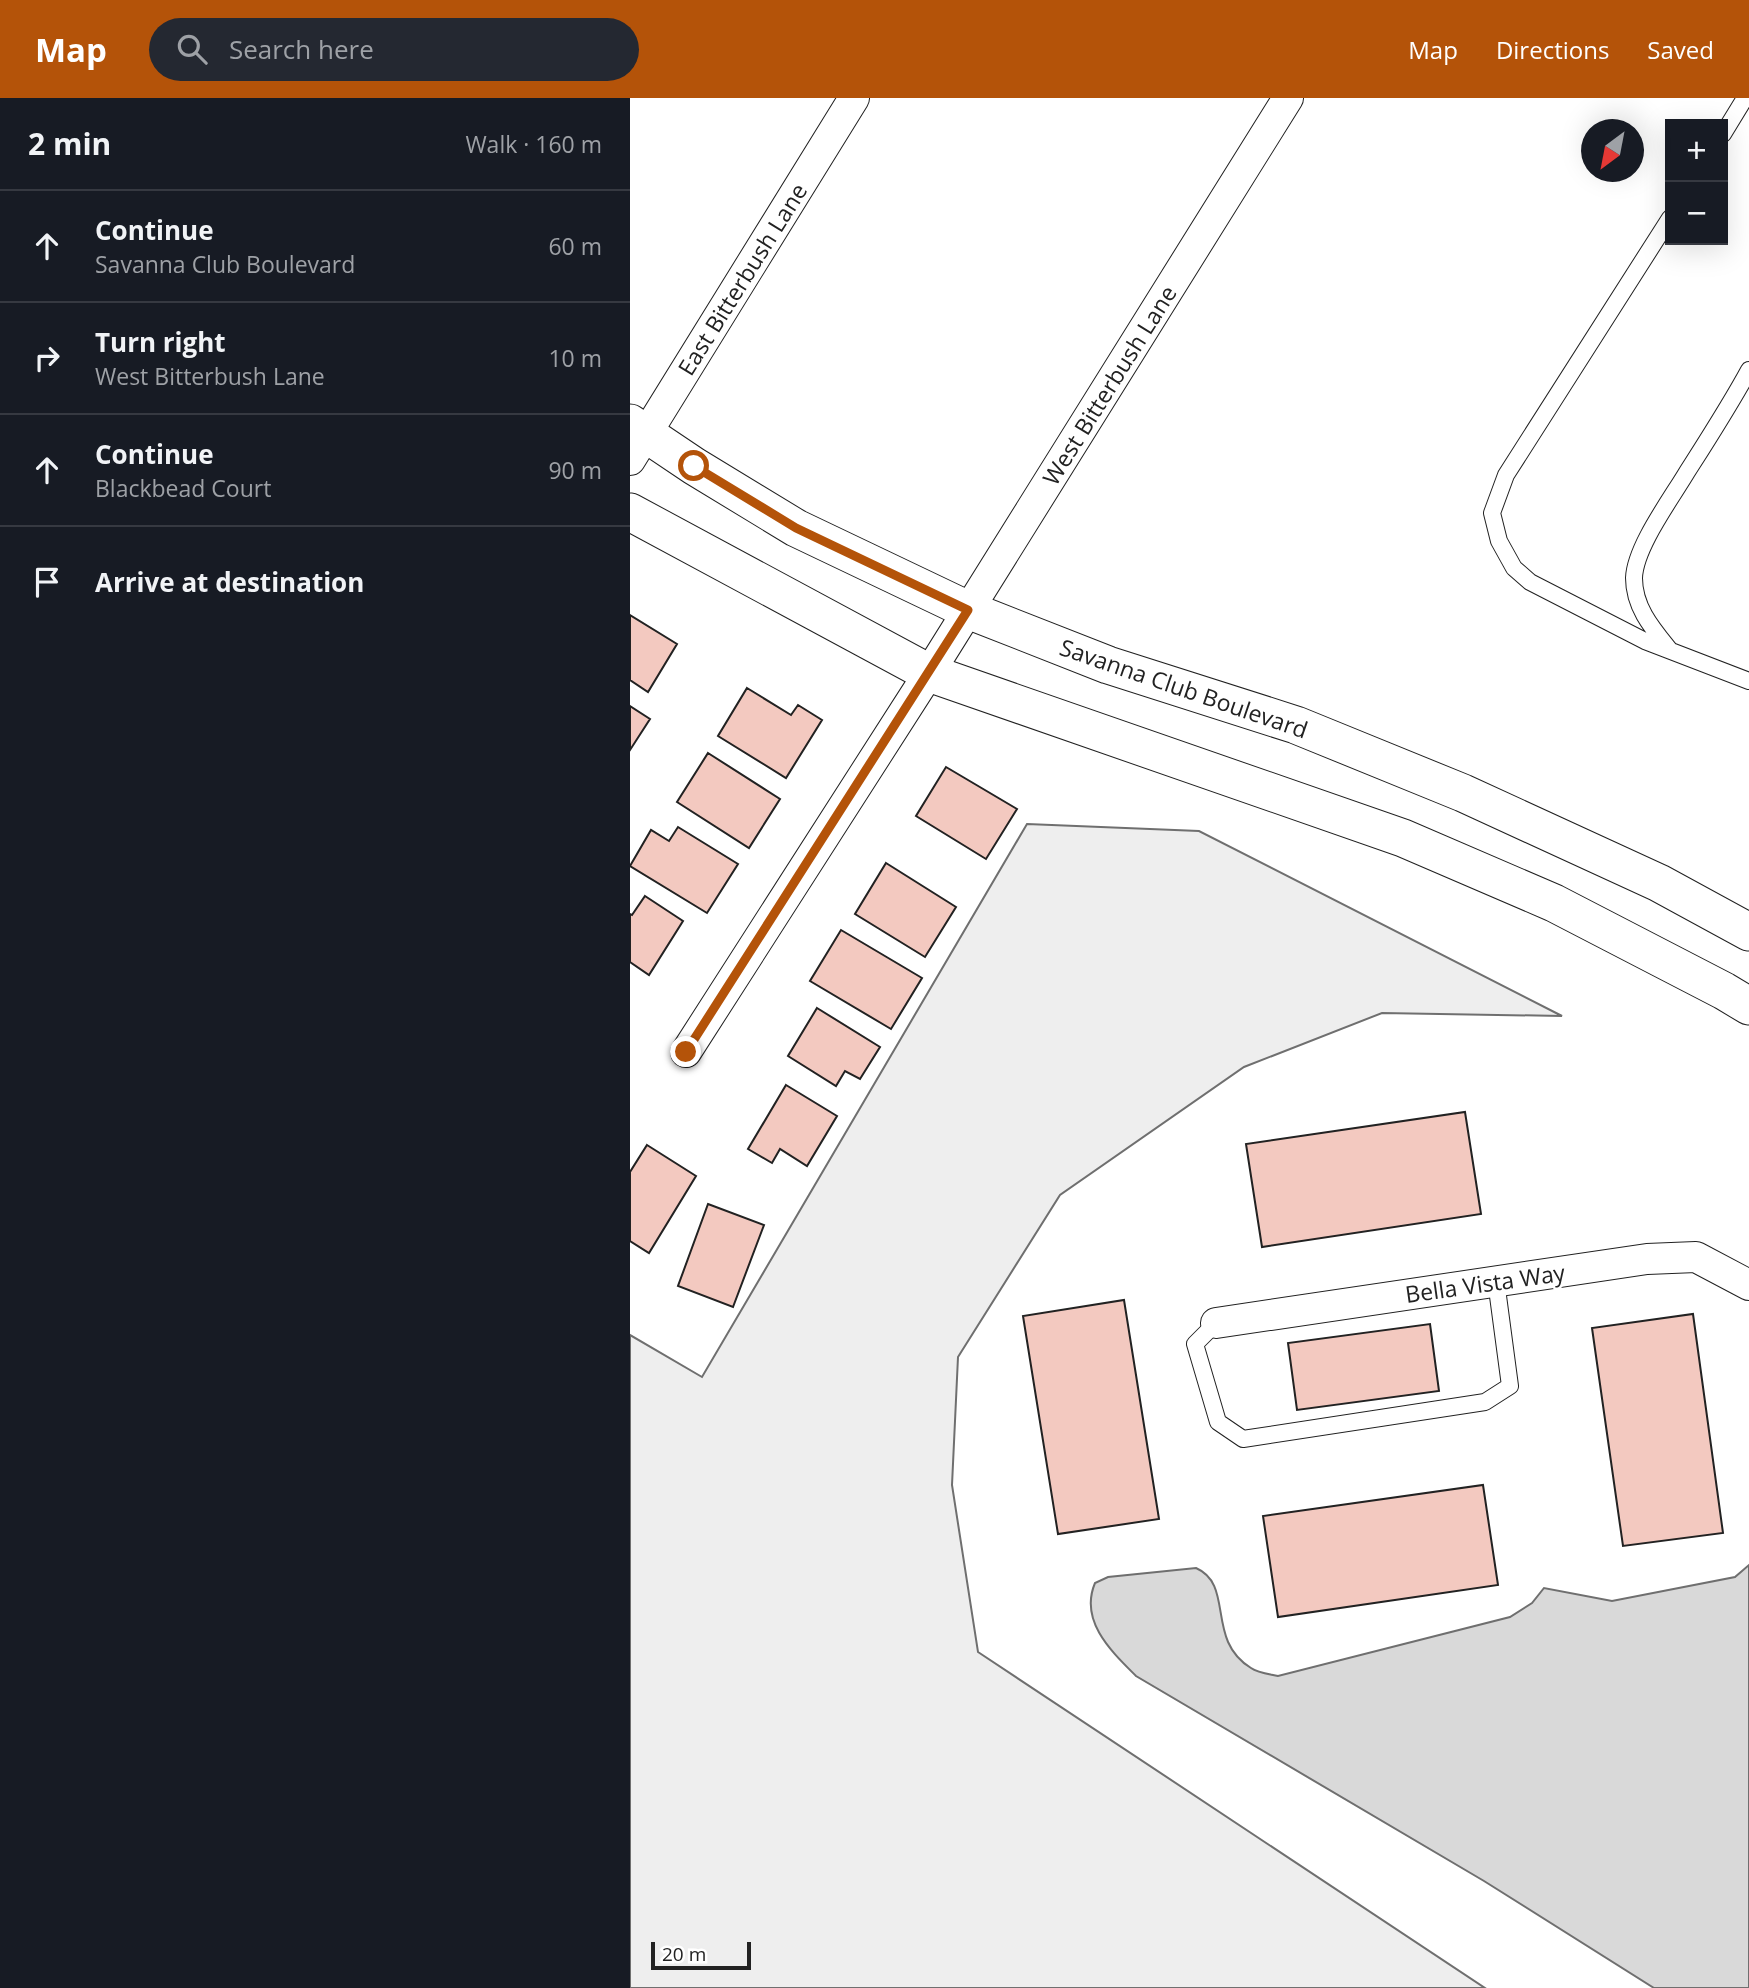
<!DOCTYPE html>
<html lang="en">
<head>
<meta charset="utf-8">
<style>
	:root { --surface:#171b24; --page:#242831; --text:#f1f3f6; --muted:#9ea1a6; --line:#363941; --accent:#b45309 }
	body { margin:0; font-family:"Open Sans",sans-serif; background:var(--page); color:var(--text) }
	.controls { position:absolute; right:21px; top:21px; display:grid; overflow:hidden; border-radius:0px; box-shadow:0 7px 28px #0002 }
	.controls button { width:63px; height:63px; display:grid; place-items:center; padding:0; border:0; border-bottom:2px solid var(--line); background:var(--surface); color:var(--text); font:35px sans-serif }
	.compass { position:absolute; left:951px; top:21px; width:63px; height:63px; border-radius:50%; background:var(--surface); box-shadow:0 7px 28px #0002; rotate:212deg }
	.scale { position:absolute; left:21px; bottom:18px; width:100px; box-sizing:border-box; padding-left:7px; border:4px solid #222; border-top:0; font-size:19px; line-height:24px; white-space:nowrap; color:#222; -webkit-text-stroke:5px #fff; paint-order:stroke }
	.stop { position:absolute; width:21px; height:21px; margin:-16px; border:5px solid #b45309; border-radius:50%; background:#fff }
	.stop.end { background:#b45309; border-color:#fff; box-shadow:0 2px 7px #0008 }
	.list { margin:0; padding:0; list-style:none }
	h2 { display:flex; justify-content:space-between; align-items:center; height:91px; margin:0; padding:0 28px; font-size:30px }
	h2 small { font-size:23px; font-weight:400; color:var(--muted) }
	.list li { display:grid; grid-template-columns:46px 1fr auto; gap:21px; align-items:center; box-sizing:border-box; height:112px; padding:0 28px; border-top:2px solid var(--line) }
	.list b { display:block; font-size:26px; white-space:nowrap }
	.list p { margin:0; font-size:23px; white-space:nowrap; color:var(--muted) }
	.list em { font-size:23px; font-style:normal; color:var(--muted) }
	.icon { flex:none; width:38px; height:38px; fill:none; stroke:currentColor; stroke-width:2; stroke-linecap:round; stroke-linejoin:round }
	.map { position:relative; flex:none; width:1119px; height:1890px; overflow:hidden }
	header { display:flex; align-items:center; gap:42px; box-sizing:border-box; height:98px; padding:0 35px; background:var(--accent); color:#fff }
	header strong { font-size:33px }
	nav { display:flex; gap:38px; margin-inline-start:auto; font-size:24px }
	.search { width:490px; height:63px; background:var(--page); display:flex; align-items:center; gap:18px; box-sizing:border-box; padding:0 24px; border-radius:38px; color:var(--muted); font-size:26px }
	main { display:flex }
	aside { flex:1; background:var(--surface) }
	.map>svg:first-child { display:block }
</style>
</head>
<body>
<header>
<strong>Map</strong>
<div class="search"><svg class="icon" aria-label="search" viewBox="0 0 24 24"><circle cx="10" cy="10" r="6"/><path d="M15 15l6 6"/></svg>Search here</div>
<nav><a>Map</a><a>Directions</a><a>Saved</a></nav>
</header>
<main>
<aside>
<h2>2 min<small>Walk · 160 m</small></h2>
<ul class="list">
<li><svg class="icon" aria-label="ahead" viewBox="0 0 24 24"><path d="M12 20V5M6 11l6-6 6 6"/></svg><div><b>Continue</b><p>Savanna Club Boulevard</p></div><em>60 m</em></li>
<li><svg class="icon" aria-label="right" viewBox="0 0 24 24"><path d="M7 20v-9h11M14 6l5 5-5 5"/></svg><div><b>Turn right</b><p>West Bitterbush Lane</p></div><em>10 m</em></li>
<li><svg class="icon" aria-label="ahead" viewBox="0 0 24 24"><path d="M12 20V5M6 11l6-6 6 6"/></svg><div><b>Continue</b><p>Blackbead Court</p></div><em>90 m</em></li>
<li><svg class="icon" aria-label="arrive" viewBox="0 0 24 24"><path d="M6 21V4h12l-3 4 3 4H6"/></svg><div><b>Arrive at destination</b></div></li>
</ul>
</aside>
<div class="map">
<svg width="1119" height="1890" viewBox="0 0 1119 1890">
	<rect width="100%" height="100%" fill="#fff"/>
	<!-- green -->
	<path fill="#eee" stroke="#6f6f6f" stroke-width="2" d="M397,726L569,733L932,918L752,915L614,969L430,1097L328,1259L322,1387L348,1554L855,1890H0V1237L72,1279Z"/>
	<!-- water -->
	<path fill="#d9d9d9" stroke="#6f6f6f" stroke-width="2" d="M1119,1467V1890H1024L854,1783L506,1578C481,1553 449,1523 465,1485L478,1479L566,1470C605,1487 575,1542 621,1570C628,1575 639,1576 648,1578L880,1519L902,1505L914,1490L982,1503L1105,1479Z"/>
	<!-- building -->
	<path fill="#f3c9c0" stroke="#222" stroke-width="2" d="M0,517L47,546L18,594L0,582Z
		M117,590L161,617L168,607L192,622L156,680L88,638Z
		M0,608L20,621L0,652Z
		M78,655L150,701L119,750L47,704Z
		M316,669L387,711L356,761L286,718Z
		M48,729L108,766L77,815L0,768L21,732L39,743Z
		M256,765L326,809L295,859L225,816Z
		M15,798L53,823L19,877L0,864V816L2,817Z
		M211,832L292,880L261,931L180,883Z
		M187,910L250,949L230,981L215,973L206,988L158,958Z
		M156,987L207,1018L177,1068L150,1051L142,1065L118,1051Z
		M835,1014L851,1116L632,1149L616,1046Z
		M17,1047L66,1078L19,1155L0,1143V1074Z
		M78,1106L134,1127L103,1209L48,1188Z
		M494,1202L529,1421L428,1436L393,1218Z
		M1063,1216L1093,1435L993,1448L962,1230Z
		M800,1226L809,1293L667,1312L658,1245Z
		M853,1387L868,1487L648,1519L633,1418Z"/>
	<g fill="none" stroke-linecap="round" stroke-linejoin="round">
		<!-- service casing -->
		<g stroke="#222" stroke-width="18">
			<path id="service" d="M1093,36L1115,0
				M1040,120L876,377L862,415L869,443L884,470L900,484L1015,543L1119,583
				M1039,551C1022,530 1004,509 1004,480C1005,449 1041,401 1057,374C1078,341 1100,307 1119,272
				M586,1225L565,1246L588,1324L613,1341L855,1304L880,1288L866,1183"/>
		</g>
		<!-- minor casing -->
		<g stroke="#222" stroke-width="32">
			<path id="minor" d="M0,362L224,0
				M56,954L299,575L658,0
				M586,1225L1017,1161L1066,1159L1119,1187"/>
		</g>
		<!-- tertiary casing -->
		<g stroke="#222" stroke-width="39">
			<path id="tertiary" d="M0,325L64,368L166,430L338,512L478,567L666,627L833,695L1029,785L1119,834
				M0,414L299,575L773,740L924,805L1094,893L1119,908"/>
		</g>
		<!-- service -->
		<use href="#service" stroke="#fff" stroke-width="16"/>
		<!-- minor -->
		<use href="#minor" stroke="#fff" stroke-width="30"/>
		<!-- tertiary -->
		<use href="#tertiary" stroke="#fff" stroke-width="37"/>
	</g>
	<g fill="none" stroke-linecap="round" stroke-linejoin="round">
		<!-- route -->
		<path stroke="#b45309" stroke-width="9" d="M56,954L338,512L166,430L64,368"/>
	</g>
	<g text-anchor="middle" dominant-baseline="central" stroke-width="5" stroke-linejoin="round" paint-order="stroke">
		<!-- street labels -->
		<g font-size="23" fill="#222" stroke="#fff">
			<text transform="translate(112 181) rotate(-58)">East Bitterbush Lane</text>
			<text transform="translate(479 287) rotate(-58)">West Bitterbush Lane</text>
			<text transform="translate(554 590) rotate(19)">Savanna Club Boulevard</text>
			<text transform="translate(855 1185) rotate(-8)">Bella Vista Way</text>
		</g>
	</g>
</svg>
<div class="controls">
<button>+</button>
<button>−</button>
</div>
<svg class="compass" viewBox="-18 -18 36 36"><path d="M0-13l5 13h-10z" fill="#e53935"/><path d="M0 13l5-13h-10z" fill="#9ea1a6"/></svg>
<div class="scale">20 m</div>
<div class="stop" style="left:64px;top:368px"></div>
<div class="stop end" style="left:56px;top:954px"></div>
</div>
</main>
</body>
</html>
